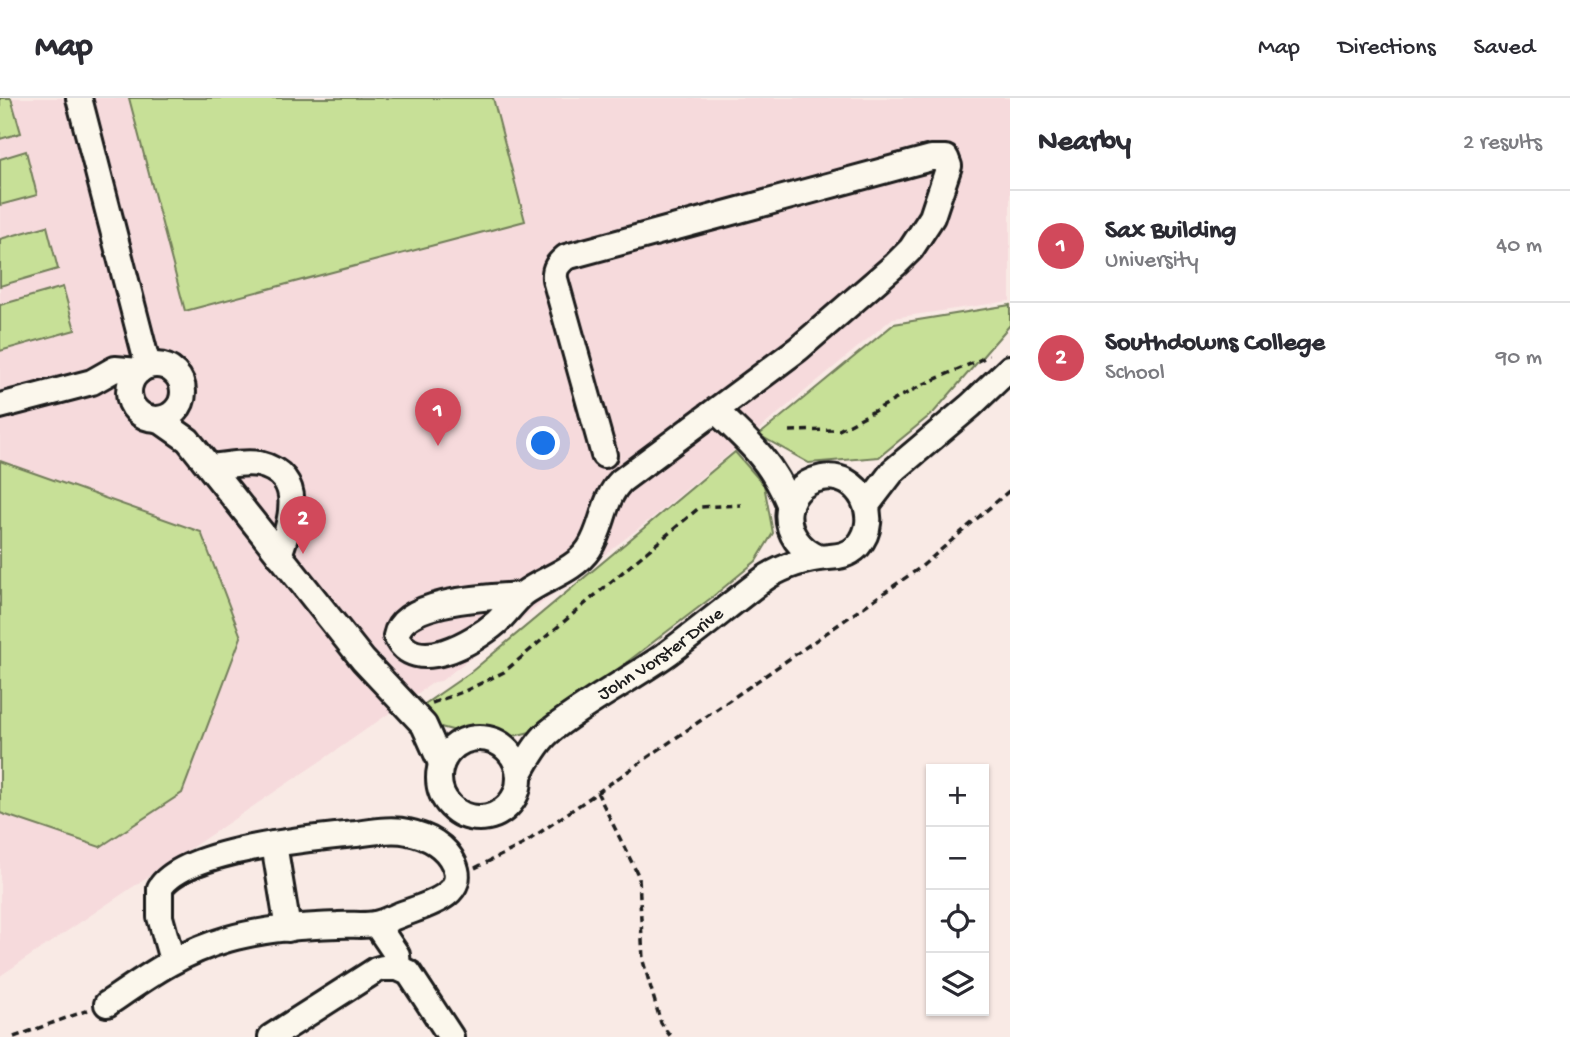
<!DOCTYPE html>
<html lang="en">
<head>
<meta charset="utf-8">
<style>
	:root { --surface:#fff; --page:#f2f2f3; --text:#2b2b33; --muted:#7c7c81; --line:#e1e1e2; --accent:#d1495b }
	body { margin:0; font-family:"Gochi Hand",sans-serif; background:var(--page); color:var(--text) }
	.controls { position:absolute; right:21px; bottom:21px; display:grid; overflow:hidden; border-radius:0px; box-shadow:0 2px 5px #0004 }
	.controls button { width:63px; height:63px; display:grid; place-items:center; padding:0; border:0; border-bottom:2px solid var(--line); background:var(--surface); color:var(--text); font:35px sans-serif }
	.you { position:absolute; left:544px; top:346px; width:24px; height:24px; margin:-18px; border:5px solid #fff; border-radius:50%; background:#1a73e8; box-shadow:0 0 0 10px #1a73e833 }
	.badge { display:grid; place-items:center; width:46px; height:46px; border-radius:50%; background:var(--accent); color:#fff; font-size:23px; font-weight:700 }
	.pin { position:absolute; translate:-50% -58px; filter:drop-shadow(0 2px 4px #0008) }
	.pin::after { content:''; position:absolute; top:37px; width:24px; height:21px; background:inherit; clip-path:polygon(0 0,100% 0,50% 100%) }
	.list { margin:0; padding:0; list-style:none }
	h2 { display:flex; justify-content:space-between; align-items:center; height:91px; margin:0; padding:0 28px; font-size:30px }
	h2 small { font-size:23px; font-weight:400; color:var(--muted) }
	.list li { display:grid; grid-template-columns:46px 1fr auto; gap:21px; align-items:center; box-sizing:border-box; height:112px; padding:0 28px; border-top:2px solid var(--line) }
	.list b { display:block; font-size:26px; white-space:nowrap }
	.list p { margin:0; font-size:23px; white-space:nowrap; color:var(--muted) }
	.list em { font-size:23px; font-style:normal; color:var(--muted) }
	.icon { flex:none; width:38px; height:38px; fill:none; stroke:currentColor; stroke-width:2; stroke-linecap:round; stroke-linejoin:round }
	.map { position:relative; flex:none; width:1010px; height:939px; overflow:hidden }
	header { display:flex; align-items:center; gap:42px; box-sizing:border-box; height:98px; padding:0 35px; background:var(--surface); border-bottom:2px solid var(--line) }
	header strong { font-size:33px }
	nav { display:flex; gap:38px; margin-inline-start:auto; font-size:24px }
	main { display:flex }
	aside { flex:1; background:var(--surface) }
	.map>svg:first-child { display:block }
</style>
</head>
<body>
<header>
<strong>Map</strong>
<nav><a>Map</a><a>Directions</a><a>Saved</a></nav>
</header>
<main>
<div class="map">
<svg width="1010" height="939" viewBox="0 0 1010 939">
	<rect width="100%" height="100%" fill="#f9eae5"/>
	<filter id="ink" filterUnits="userSpaceOnUse"><feTurbulence type="fractalNoise" baseFrequency=".0143" numOctaves="2"/><feDisplacementMap in="SourceGraphic" scale="14" xChannelSelector="R" yChannelSelector="G"/><feConvolveMatrix kernelMatrix="1 2 1 2 8 2 1 2 1" color-interpolation-filters="sRGB"/></filter>
	<g filter="url(#ink)">
		<!-- built -->
		<path fill="#f6dadc" d="M0,0H1010V203L893,220L657,416L441,583L434,584L328,658L0,878Z"/>
		<!-- green -->
		<path fill="#c7e097" stroke="#727e5a" stroke-width="2" d="M0,0H11L21,35L0,41Z
			M129,0H493L525,123L185,213Z
			M26,53L37,97L0,107V61Z
			M47,128L58,171L0,188V141Z
			M63,189L75,232L0,253V207Z
			M1010,207V227L934,314L879,359L809,365L759,337L894,226Z
			M735,354L764,387L773,435L756,463L711,500L538,632L506,640L456,633L433,627L419,610L471,574Z
			M0,363L201,434L241,539L182,695L100,749L0,715Z"/>
		<g fill="none" stroke-linecap="round" stroke-linejoin="round">
			<!-- minor casing -->
			<g stroke="#1c1c1c" stroke-width="30">
				<g id="minor">
					<path d="M79,0L148,268"/>
					<circle cx="156" cy="294" r="27"/>
					<path d="M0,308L92,284L115,271L139,273"/>
					<path d="M716,313C750,345 772,364 790,408"/>
					<path d="M158,321L188,342L363,562L424,627L441,665"/>
					<path d="M210,369C224,368 244,363 259,366C308,378 290,426 279,457"/>
					<path d="M867,407L893,373L970,308L1010,270"/>
					<path d="M522,497C492,499 403,501 396,538C414,579 474,544 497,524C506,515 514,504 523,496C544,480 573,474 589,451C604,429 602,402 621,383L798,251L895,167L911,151L932,119L949,68L946,60H931L566,159C558,166 554,170 555,181L604,357"/>
					<circle cx="479" cy="680" r="40"/>
					<path id="s1" d="M519,677C527,663 536,645 549,634C583,606 628,583 664,558C697,534 728,508 761,483C775,472 801,462 819,460C834,458 846,460 858,448C883,420 859,373 822,380C777,389 778,444 820,460"/>
					<path d="M274,746L288,831"/>
					<path d="M376,826L397,857L398,870"/>
					<path d="M107,906C148,878 179,855 228,841C263,831 302,828 338,827C350,826 364,828 375,826C385,824 396,818 405,815C426,807 468,797 454,766C446,748 428,738 408,734C392,730 372,734 356,736C312,740 183,752 160,790V819L172,862"/>
					<path d="M271,939L376,872L383,870H398L409,875L451,939"/>
				</g>
			</g>
			<!-- path -->
			<path stroke="#1c1c1c" stroke-width="3.5" stroke-dasharray="7 5" stroke-linecap="butt" d="M790,333L839,332L924,286L989,258
				M432,605L465,593L504,574L700,409L741,407
				M597,694L639,779L643,863L661,925L671,939
				M475,770L522,747L921,469L1010,392
				M14,939L88,912"/>
			<!-- minor -->
			<use href="#minor" stroke="#fbf7ec" stroke-width="24"/>
		</g>
	</g>
	<g text-anchor="middle" dominant-baseline="central" stroke-width="5" stroke-linejoin="round" paint-order="stroke">
		<!-- street labels -->
		<g font-size="19" fill="#1c1c1c" stroke="#fbf7ec">
			<text stroke="none"><textPath href="#s1" startOffset="189">John Vorster Drive</textPath></text>
		</g>
	</g>
</svg>
<div class="controls">
<button>+</button>
<button>−</button>
<button><svg class="icon" aria-label="locate" viewBox="0 0 24 24"><circle cx="12" cy="12" r="6"/><path d="M12 2v4M12 18v4M2 12h4M18 12h4"/></svg></button>
<button><svg class="icon" aria-label="layers" viewBox="0 0 24 24"><path d="M12 4l9 5-9 5-9-5zM3 14l9 5 9-5"/></svg></button>
</div>
<div class="you"></div>
<div class="pin badge" style="left:438px;top:348px">1</div>
<div class="pin badge" style="left:303px;top:456px">2</div>
</div>
<aside>
<h2>Nearby<small>2 results</small></h2>
<ul class="list">
<li><span class="badge">1</span><div><b>Sax Building</b><p>University</p></div><em>40 m</em></li>
<li><span class="badge">2</span><div><b>Southdowns College</b><p>School</p></div><em>90 m</em></li>
</ul>
</aside>
</main>
</body>
</html>
